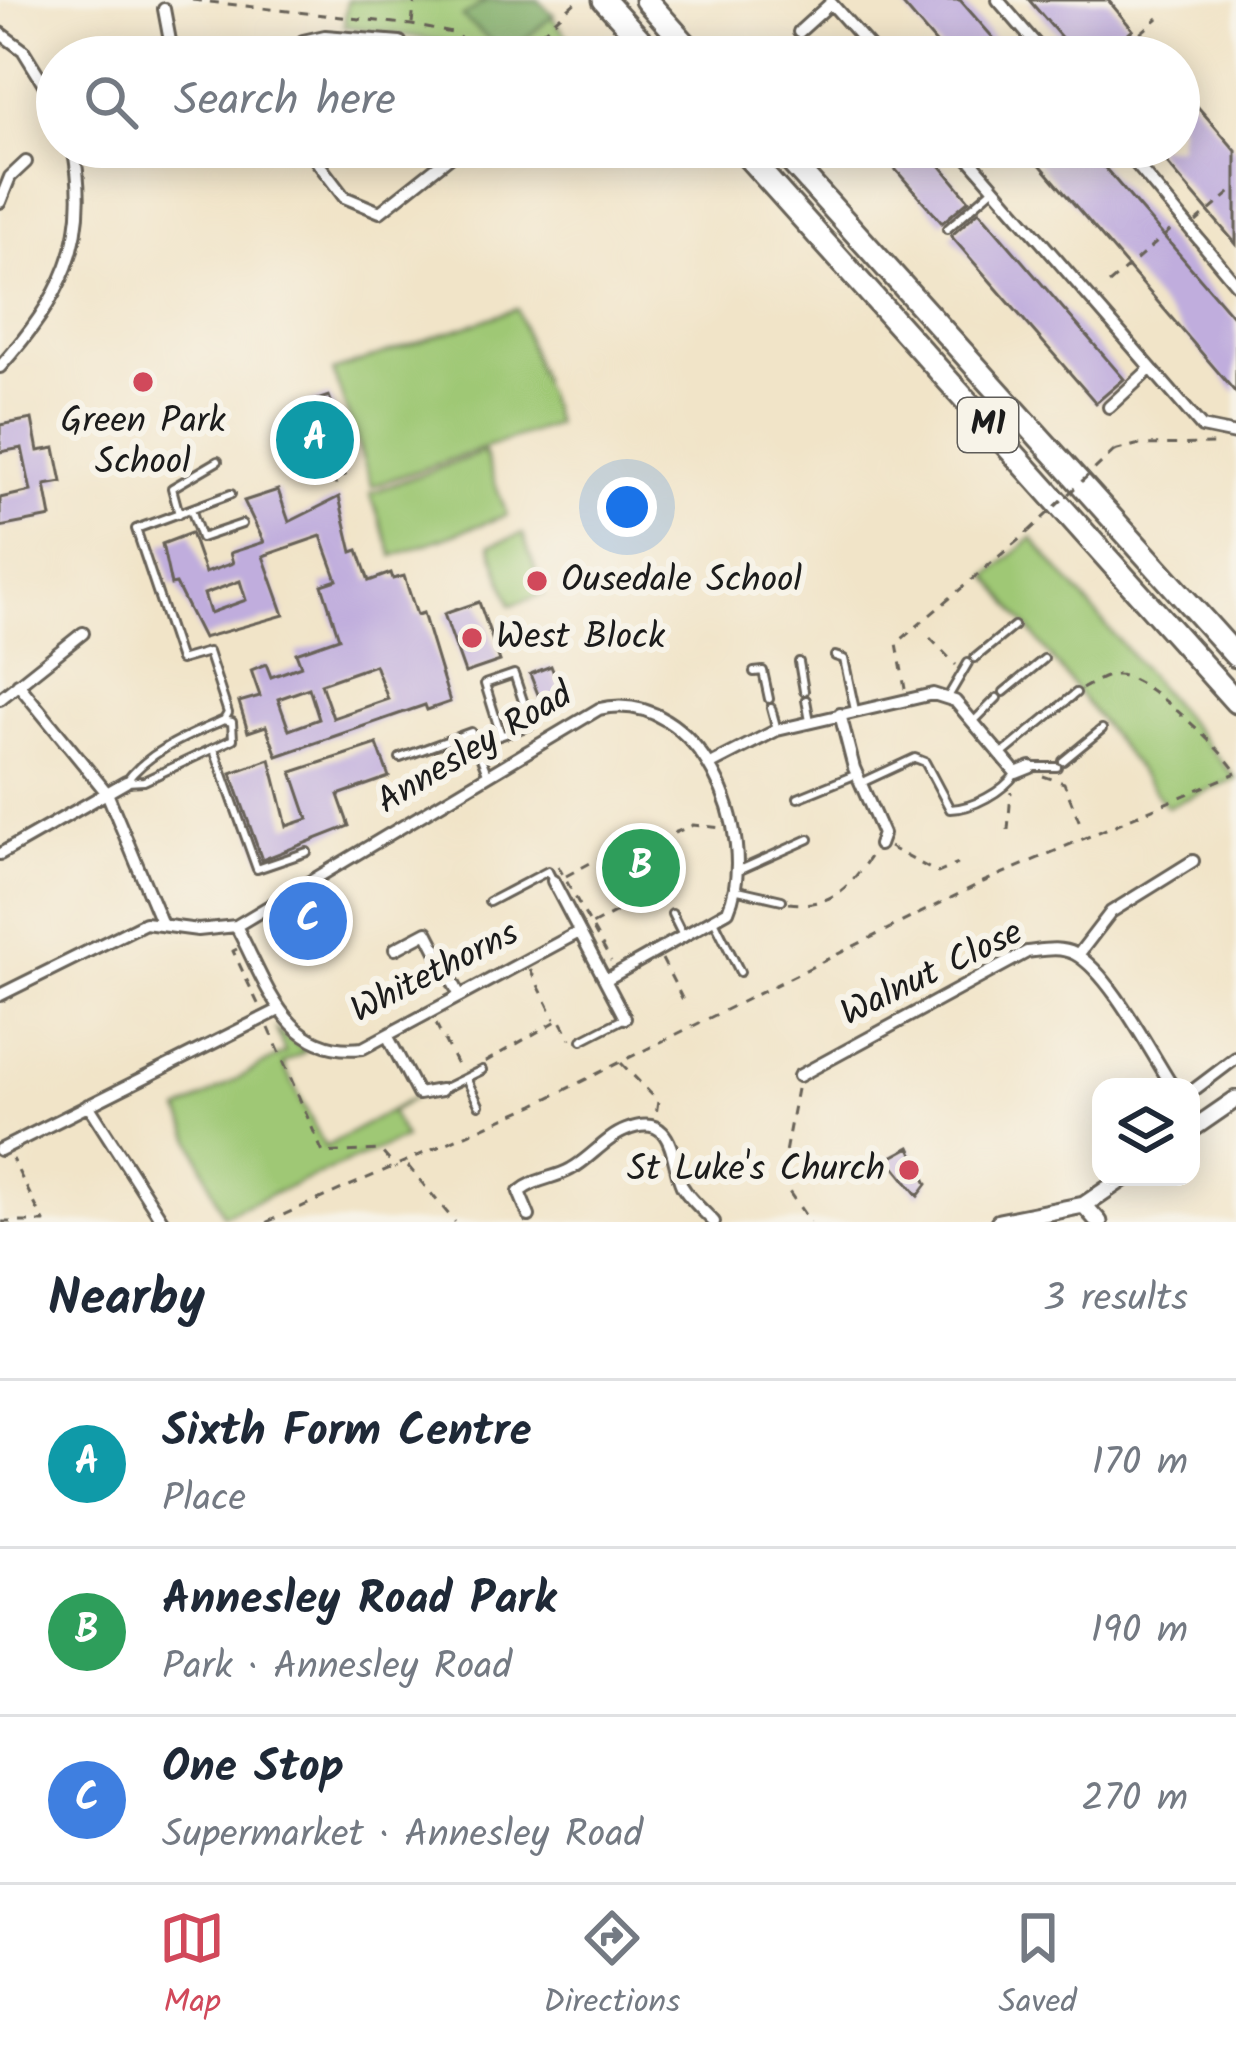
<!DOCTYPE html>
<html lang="en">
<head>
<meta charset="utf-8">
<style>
	:root { --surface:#fff; --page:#f6f6f7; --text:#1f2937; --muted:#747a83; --line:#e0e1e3; --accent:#d1495b }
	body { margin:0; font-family:Kalam,sans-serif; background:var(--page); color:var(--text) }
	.controls { position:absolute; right:36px; bottom:36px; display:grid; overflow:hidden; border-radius:24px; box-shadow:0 6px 30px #0003 }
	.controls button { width:108px; height:108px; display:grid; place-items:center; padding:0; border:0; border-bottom:3px solid var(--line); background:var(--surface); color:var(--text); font:60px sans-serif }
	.you { position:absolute; left:627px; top:507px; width:42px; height:42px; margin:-30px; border:9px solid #fff; border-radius:50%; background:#1a73e8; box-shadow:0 0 0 18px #1a73e833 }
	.badge { display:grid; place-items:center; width:78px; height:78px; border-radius:50%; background:var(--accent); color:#fff; font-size:39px; font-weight:700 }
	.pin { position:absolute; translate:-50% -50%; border:6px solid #fff; box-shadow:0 3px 12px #0006 }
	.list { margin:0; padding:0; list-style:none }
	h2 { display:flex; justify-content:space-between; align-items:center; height:156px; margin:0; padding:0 48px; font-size:51px }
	h2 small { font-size:39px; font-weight:400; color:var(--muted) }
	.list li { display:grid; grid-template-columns:78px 1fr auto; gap:36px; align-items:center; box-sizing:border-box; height:168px; padding:0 48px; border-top:3px solid var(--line) }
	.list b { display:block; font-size:45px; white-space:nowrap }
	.list p { margin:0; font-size:39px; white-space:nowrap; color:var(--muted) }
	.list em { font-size:39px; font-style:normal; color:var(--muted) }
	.icon { flex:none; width:66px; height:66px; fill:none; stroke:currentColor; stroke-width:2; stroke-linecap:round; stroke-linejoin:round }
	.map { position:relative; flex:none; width:1236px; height:1222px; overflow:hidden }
	.search { position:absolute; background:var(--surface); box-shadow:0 6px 30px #0003; left:36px; right:36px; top:36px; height:132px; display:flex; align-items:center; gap:30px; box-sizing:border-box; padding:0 42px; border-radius:66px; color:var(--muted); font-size:45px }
	.sheet { height:660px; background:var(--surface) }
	nav { display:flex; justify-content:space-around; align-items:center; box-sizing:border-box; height:168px; border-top:3px solid var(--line); background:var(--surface); font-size:33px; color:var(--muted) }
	nav a { display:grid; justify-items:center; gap:6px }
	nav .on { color:var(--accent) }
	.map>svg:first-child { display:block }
</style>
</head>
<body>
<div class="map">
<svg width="1236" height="1222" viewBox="0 0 1236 1222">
	<rect width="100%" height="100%" fill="#f7f3e8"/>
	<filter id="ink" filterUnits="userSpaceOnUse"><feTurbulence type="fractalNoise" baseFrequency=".00833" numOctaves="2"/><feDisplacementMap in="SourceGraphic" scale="24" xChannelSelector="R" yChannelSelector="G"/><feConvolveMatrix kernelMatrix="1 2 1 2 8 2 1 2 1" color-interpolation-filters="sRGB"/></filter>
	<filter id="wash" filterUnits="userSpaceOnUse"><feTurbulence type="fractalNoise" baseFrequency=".004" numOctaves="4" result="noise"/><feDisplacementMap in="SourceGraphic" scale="48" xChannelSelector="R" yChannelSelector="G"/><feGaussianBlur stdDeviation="2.7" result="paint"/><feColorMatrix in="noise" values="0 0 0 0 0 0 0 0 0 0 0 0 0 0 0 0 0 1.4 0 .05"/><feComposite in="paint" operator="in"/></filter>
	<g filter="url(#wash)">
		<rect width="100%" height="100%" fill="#f1e4c8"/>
		<!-- green -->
		<path fill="#9fc874" stroke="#5e7248" stroke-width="3" d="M347,0H538L584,57H468L442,41L344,26Z
			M517,309L556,424L372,486L333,371Z
			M484,452L507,515L393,556L370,493Z
			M523,534L544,594L511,605L490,545Z
			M1032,538L1236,779L1167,807L988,576Z
			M276,1030L306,1051L283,1064L325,1147L415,1097L391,1112L405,1138L223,1215L180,1111L285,1052Z"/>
		<!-- forest -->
		<path fill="#7fac66" stroke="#4e6441" stroke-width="3" d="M487,0H538L554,15L507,54L462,17Z"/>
		<g id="blocks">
			<!-- building -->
			<path fill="#c0addd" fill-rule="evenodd" d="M899,0H960L1010,57H948Z
				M1029,0H1108L1133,30L1101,57H1078Z
				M1179,85L1236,151V244L1153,147H1179Z
				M876,147H925L969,200L942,223Z
				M1025,147H1087L1236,320V393Z
				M979,211L1124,379L1096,403L951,236Z
				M329,396L348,445L336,449L345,475L333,479L335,483H308L305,470L292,467L283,434L292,426L289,410Z
				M32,419L38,451L55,448L62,482L45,485L51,517L0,527V498L31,491L22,448L0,452V425Z
				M278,490L289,522L339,497L352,552L358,550L369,581L391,573L393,579L404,576L417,615L423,613L450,702L427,710L425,705L277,756L266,726L248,732L239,702L260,696L251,670L266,664L271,677L301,666L296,653L339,638L322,585L337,580L321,536L263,556L284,615L203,638L176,584L171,585L162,544L191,533L205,573L233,563L230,553L264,542L244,501ZM240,581L246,600L210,613L204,594ZM375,665L388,699L333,718L321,684ZM309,688L319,719L289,730L278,699Z
				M479,602L500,661L465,673L444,614Z
				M551,666L566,703L545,712L530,674Z
				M377,744L389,777L338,795L349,826L262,860L231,773L270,759L287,826L308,819L292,772Z
				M910,1147L927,1184L918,1196L888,1159Z"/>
		</g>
	</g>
	<g filter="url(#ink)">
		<use href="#blocks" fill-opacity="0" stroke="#676258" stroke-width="3"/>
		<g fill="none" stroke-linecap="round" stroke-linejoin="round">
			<!-- lane casing -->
			<g stroke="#676258" stroke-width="12">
				<path id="lane" d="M947,229L994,188
					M191,509L201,538L242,524
					M179,514L172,488L218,461
					M835,656L844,659L855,710
					M975,658L1014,626
					M799,662L804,691
					M754,672L763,671L769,699
					M1004,692L1044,659
					M948,697L968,663
					M806,700L810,721
					M771,708L777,730
					M224,720L228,713L208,652L180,660L136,529L231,494
					M224,720L232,722L233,739L144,781L126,782C148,751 190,735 224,720Z
					M973,722L997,698
					M475,744C494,738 512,732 531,725L514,674L485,684L501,735
					M214,749L257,869L307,852
					M1001,755L1076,693
					M400,758L471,732L488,776
					M1063,761L1102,729
					M1031,767H1057
					M861,783L915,758L925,762L950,809C972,809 1004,791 1016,773
					M798,798L857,774
					M740,870L809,839
					M738,890L782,900
					M489,902L548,871L553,881
					M672,914L684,938
					M715,922L740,972
					M582,1040L625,1018
					M466,1078L479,1105
					M441,1090L482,1070"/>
			</g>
			<!-- street casing -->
			<g stroke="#676258" stroke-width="16">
				<path id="street" d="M998,0L1047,57
					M164,9L173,57
					M799,32L831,3L879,57
					M0,33L23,50L57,105
					M299,57L303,41L325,36L400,42
					M306,147L344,197L380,212L462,147
					M959,147L1202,427L1236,434
					M1122,147L1236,284
					M0,202L10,177L26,162
					M0,367C60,299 93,240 73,147
					M1109,407L1150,369
					M18,684L107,793L161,922
					M0,699L83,633
					M840,714L854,768L883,834L879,845
					M709,765L777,730L933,694L955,701L1016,773L1031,767
					M0,854L126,782
					M553,881L625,1018
					M236,926C266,981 285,1058 363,1048L579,932
					M395,949L427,932L460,996
					M1078,955L1111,912L1193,861
					M0,995L145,923L198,930L236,926L599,709C699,686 761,835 728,911L607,979
					M387,1035L418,1094L441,1090
					M799,1076L1027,952C1043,950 1060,946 1075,954C1110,973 1150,1052 1173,1087
					M1191,1092L1236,1058
					M88,1105L163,1222
					M0,1150L279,1010
					M529,1216L519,1192C536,1178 553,1179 571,1169C590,1159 605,1138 626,1130C676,1110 670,1161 682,1186C689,1199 704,1211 714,1222"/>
			</g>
			<!-- secondary casing -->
			<g stroke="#676258" stroke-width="21">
				<path id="secondary" d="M1191,1130L1236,1099
					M1084,1205L1099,1222
					M999,1222L1084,1205L1125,1177"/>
			</g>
			<!-- highway casing -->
			<g stroke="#676258" stroke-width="27">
				<path id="highway" d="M604,0L656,57
					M646,0L697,57
					M739,147L1236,702
					M778,147L1236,656"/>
			</g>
			<!-- path -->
			<path stroke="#676258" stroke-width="3" stroke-dasharray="9 9" stroke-linecap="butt" d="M192,0L412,25L452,33L491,57
				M412,23L415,0
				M514,57L578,0
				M1113,57L1158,18
				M1196,222L1236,188
				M1109,284L1172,229
				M1114,451L1136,445L1217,444
				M930,638L956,665
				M905,689L897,643L1029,531
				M1082,689C1093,683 1106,674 1118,675C1147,676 1220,748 1236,772
				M1043,776L1064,783L1080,823
				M1008,830L1011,792
				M674,833L693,825L723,828
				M889,847L938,873L958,864
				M616,853L640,898
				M558,866L611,961
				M566,876L641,836L667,885L592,925
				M789,903C833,908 850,886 872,854
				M237,949L233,951L260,1008
				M662,959L684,1002
				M530,969L555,1019
				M436,1024L459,1069
				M269,1028L323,1153L380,1150L396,1168
				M485,1062L560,1019L571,1039
				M621,1063L658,1101L656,1115
				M797,1089L780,1179L810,1222
				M408,1166L455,1222
				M2,1222H44L12,1159
				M267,1222L534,1105L983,882L1236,773"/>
			<!-- lane -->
			<use href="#lane" stroke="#fff" stroke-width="6"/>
			<!-- street -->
			<use href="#street" stroke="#fff" stroke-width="10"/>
			<!-- secondary -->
			<use href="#secondary" stroke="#fff" stroke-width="15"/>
			<!-- highway -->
			<use href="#highway" stroke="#fff" stroke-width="21"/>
			<!-- path-bridge -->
			<path stroke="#676258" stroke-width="3" stroke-dasharray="9 9" stroke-linecap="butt" d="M1029,531L1114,451"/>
		</g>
	</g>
	<!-- markers -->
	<g fill="#d1495b" stroke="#f7f3e8" stroke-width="4.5">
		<circle cx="143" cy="382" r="12"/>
		<circle cx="537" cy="581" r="12"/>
		<circle cx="472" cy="638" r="12"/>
		<circle cx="909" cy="1170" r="12"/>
	</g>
	<g text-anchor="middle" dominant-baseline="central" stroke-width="12" stroke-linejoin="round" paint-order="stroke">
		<!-- shield labels -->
		<rect fill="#f7f3e8" stroke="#5e5c59" stroke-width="3" x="958" y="398" width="60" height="54" rx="9"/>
		<g font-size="33" font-weight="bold" fill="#1c1c1c">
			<text x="988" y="425">M1</text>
		</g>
		<!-- poi labels -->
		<g font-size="36" fill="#1c1c1c" stroke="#f7f3e8" text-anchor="start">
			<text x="143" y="422" text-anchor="middle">Green Park<tspan x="143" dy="41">School</tspan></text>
			<text x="561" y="581">Ousedale School</text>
			<text x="496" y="638">West Block</text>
			<text x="885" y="1170" text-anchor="end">St Luke's Church</text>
		</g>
		<!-- street labels -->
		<g font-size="36" fill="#1c1c1c" stroke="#f7f3e8">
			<text transform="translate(475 749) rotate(-31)">Annesley Road</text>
			<text transform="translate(435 973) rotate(-27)">Whitethorns</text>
			<text transform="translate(932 974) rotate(-26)">Walnut Close</text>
		</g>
	</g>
</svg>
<div class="controls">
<button><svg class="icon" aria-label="layers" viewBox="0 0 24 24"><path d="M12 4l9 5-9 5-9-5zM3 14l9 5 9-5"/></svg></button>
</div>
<div class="you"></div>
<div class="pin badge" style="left:315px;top:440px;background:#0f9aa8">A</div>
<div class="pin badge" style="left:641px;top:868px;background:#2e9e5b">B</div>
<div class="pin badge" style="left:308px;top:921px;background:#3f7fe0">C</div>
<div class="search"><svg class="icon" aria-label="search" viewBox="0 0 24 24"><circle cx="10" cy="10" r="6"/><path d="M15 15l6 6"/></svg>Search here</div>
</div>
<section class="sheet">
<h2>Nearby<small>3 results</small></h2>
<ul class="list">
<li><span class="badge" style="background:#0f9aa8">A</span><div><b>Sixth Form Centre</b><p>Place</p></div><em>170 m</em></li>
<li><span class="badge" style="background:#2e9e5b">B</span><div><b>Annesley Road Park</b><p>Park · Annesley Road</p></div><em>190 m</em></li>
<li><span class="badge" style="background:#3f7fe0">C</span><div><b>One Stop</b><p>Supermarket · Annesley Road</p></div><em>270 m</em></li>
</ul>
</section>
<nav>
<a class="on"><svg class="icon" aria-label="map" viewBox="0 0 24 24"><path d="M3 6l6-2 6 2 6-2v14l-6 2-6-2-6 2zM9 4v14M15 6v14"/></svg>Map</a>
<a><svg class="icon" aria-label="directions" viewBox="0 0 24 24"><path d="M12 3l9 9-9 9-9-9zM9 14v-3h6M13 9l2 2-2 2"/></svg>Directions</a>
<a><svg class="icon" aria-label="saved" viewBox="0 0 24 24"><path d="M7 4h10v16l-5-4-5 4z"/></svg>Saved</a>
</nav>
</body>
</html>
